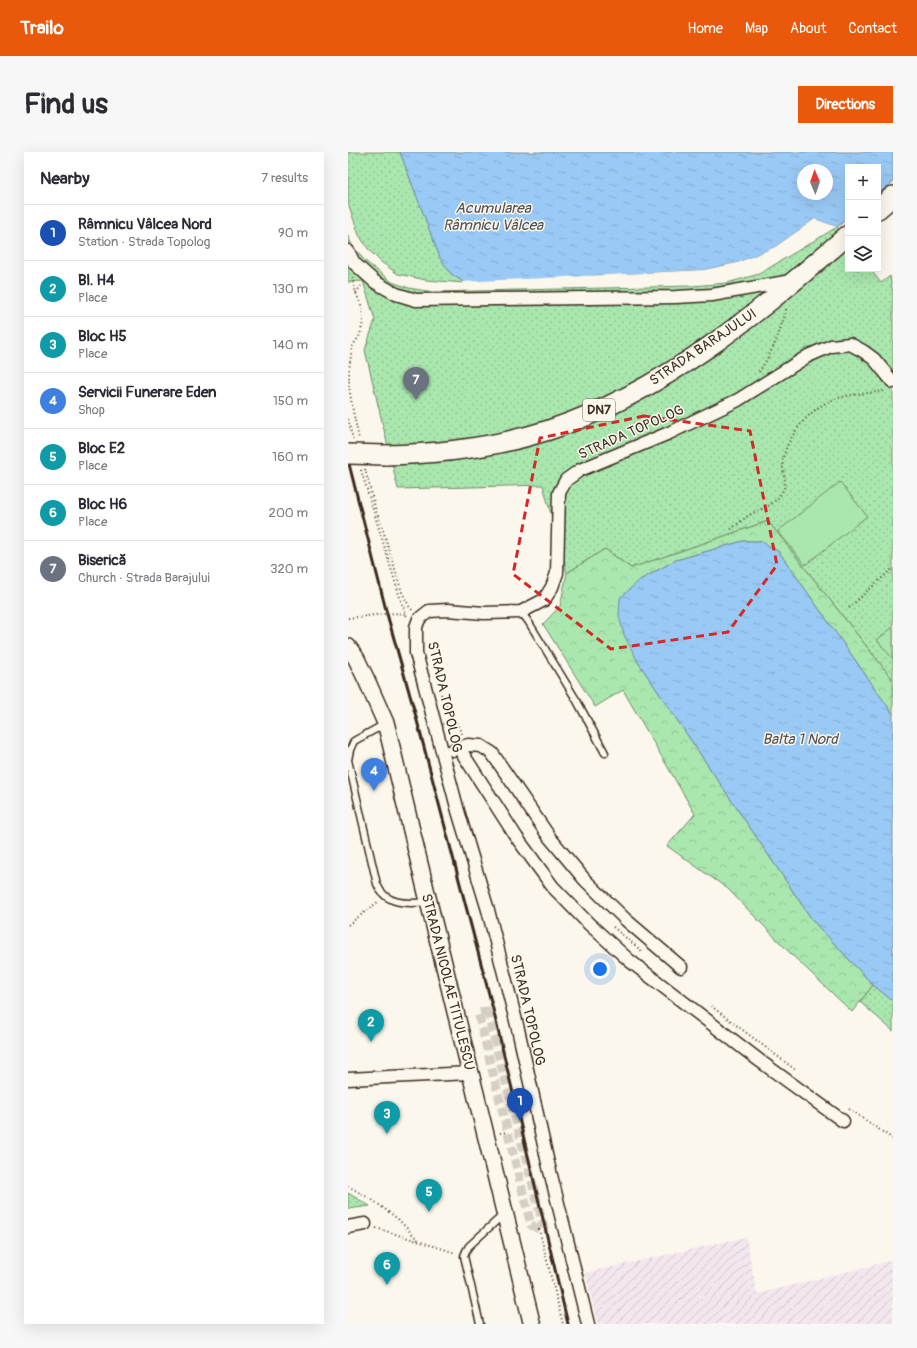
<!DOCTYPE html>
<html lang="en">
<head>
<meta charset="utf-8">
<style>
	:root { --surface:#fff; --page:#f7f7f7; --text:#2b2b33; --muted:#7c7c81; --line:#e1e1e2; --accent:#ea580c }
	body { margin:0; font-family:Pangolin,sans-serif; background:var(--page); color:var(--text) }
	.controls { position:absolute; right:12px; top:12px; display:grid; overflow:hidden; border-radius:0px; box-shadow:0 4px 16px #0002 }
	.controls button { width:36px; height:36px; display:grid; place-items:center; padding:0; border:0; border-bottom:1px solid var(--line); background:var(--surface); color:var(--text); font:20px sans-serif }
	.compass { position:absolute; left:449px; top:12px; width:36px; height:36px; border-radius:50%; background:var(--surface); box-shadow:0 4px 16px #0002; rotate:358deg }
	.you { position:absolute; left:252px; top:817px; width:14px; height:14px; margin:-10px; border:3px solid #fff; border-radius:50%; background:#1a73e8; box-shadow:0 0 0 6px #1a73e833 }
	.badge { display:grid; place-items:center; width:26px; height:26px; border-radius:50%; background:var(--accent); color:#fff; font-size:13px; font-weight:700 }
	.pin { position:absolute; translate:-50% -33px; filter:drop-shadow(0 1px 2px #0008) }
	.pin::after { content:''; position:absolute; top:21px; width:14px; height:12px; background:inherit; clip-path:polygon(0 0,100% 0,50% 100%) }
	.list { margin:0; padding:0; list-style:none }
	h2 { display:flex; justify-content:space-between; align-items:center; height:52px; margin:0; padding:0 16px; font-size:17px }
	h2 small { font-size:13px; font-weight:400; color:var(--muted) }
	.list li { display:grid; grid-template-columns:26px 1fr auto; gap:12px; align-items:center; box-sizing:border-box; height:56px; padding:0 16px; border-top:1px solid var(--line) }
	.list b { display:block; font-size:15px; white-space:nowrap }
	.list p { margin:0; font-size:13px; white-space:nowrap; color:var(--muted) }
	.list em { font-size:13px; font-style:normal; color:var(--muted) }
	.icon { flex:none; width:22px; height:22px; fill:none; stroke:currentColor; stroke-width:2; stroke-linecap:round; stroke-linejoin:round }
	.map { position:relative; flex:none; width:545px; height:1172px; overflow:hidden; border-radius:0px }
	header { display:flex; align-items:center; gap:24px; box-sizing:border-box; height:56px; padding:0 20px; background:var(--accent); color:#fff }
	header strong { font-size:19px }
	nav { display:flex; gap:22px; margin-inline-start:auto; font-size:14px }
	.intro { display:flex; align-items:center; justify-content:space-between; box-sizing:border-box; height:96px; padding:0 24px }
	h1 { margin:0; font-size:28px }
	.button { padding:10px 18px; border-radius:0px; background:var(--accent); color:#fff; font-size:14px; font-weight:700 }
	main { display:flex; gap:24px; padding:0 24px }
	aside { flex:1; background:var(--surface); border-radius:0px; box-shadow:0 4px 16px #0002 }
	.map>svg:first-child { display:block }
</style>
</head>
<body>
<header>
<strong>Trailo</strong>
<nav><a>Home</a><a>Map</a><a>About</a><a>Contact</a></nav>
</header>
<div class="intro"><h1>Find us</h1><a class="button">Directions</a></div>
<main>
<aside>
<h2>Nearby<small>7 results</small></h2>
<ul class="list">
<li><span class="badge" style="background:#1a4fb4">1</span><div><b>Râmnicu Vâlcea Nord</b><p>Station · Strada Topolog</p></div><em>90 m</em></li>
<li><span class="badge" style="background:#0f9aa8">2</span><div><b>Bl. H4</b><p>Place</p></div><em>130 m</em></li>
<li><span class="badge" style="background:#0f9aa8">3</span><div><b>Bloc H5</b><p>Place</p></div><em>140 m</em></li>
<li><span class="badge" style="background:#3f7fe0">4</span><div><b>Servicii Funerare Eden</b><p>Shop</p></div><em>150 m</em></li>
<li><span class="badge" style="background:#0f9aa8">5</span><div><b>Bloc E2</b><p>Place</p></div><em>160 m</em></li>
<li><span class="badge" style="background:#0f9aa8">6</span><div><b>Bloc H6</b><p>Place</p></div><em>200 m</em></li>
<li><span class="badge" style="background:#6b7280">7</span><div><b>Biserică</b><p>Church · Strada Barajului</p></div><em>320 m</em></li>
</ul>
</aside>
<div class="map">
<svg width="545" height="1172" viewBox="0 0 545 1172">
	<defs>
		<pattern id="industrial-furrows" width="10" height="10" patternUnits="userSpaceOnUse"><rect width="10" height="10" fill="#f2e7ee"/><path d="M-1 1l2-2M0 10L10 0M9 11l2-2" fill="none" stroke="#d0c6cc"/></pattern>
		<pattern id="green-dots" width="8" height="8" patternUnits="userSpaceOnUse"><rect width="8" height="8" fill="#a9e7ae"/><path d="M2 2h.1M6 6h.1" fill="none" stroke="#92c695" stroke-width="1.8" stroke-linecap="round"/></pattern>
		<pattern id="forest-crowns" width="20" height="18" patternUnits="userSpaceOnUse"><rect width="20" height="18" fill="#a9e7ae"/><path d="M2 6a3 3 0 1 1 6 0M12 15a3 3 0 1 1 6 0" fill="none" stroke="#92c695"/></pattern>
		<pattern id="water-ripples" width="26" height="14" patternUnits="userSpaceOnUse"><rect width="26" height="14" fill="#99c9f5"/><path d="M2 4q2-2 4 0t4 0M15 11q2-2 4 0t4 0" fill="none" stroke="#85add2"/></pattern>
	</defs>
	<rect width="100%" height="100%" fill="#fbf7ec"/>
	<filter id="ink" filterUnits="userSpaceOnUse"><feTurbulence type="fractalNoise" baseFrequency=".025" numOctaves="2"/><feDisplacementMap in="SourceGraphic" scale="8" xChannelSelector="R" yChannelSelector="G"/><feConvolveMatrix kernelMatrix="1 2 1 2 8 2 1 2 1" color-interpolation-filters="sRGB"/></filter>
	<g filter="url(#ink)">
		<!-- industrial -->
		<path fill="url(#industrial-furrows)" d="M398,1085L409,1142L545,1108V1172H250L237,1121Z"/>
		<!-- green -->
		<path fill="url(#green-dots)" stroke="#728866" d="M0,0H52L92,105L103,122L117,131L78,128L50,122L33,110L21,98L11,83L0,51Z
			M489,75L500,89V117H522L533,131L542,124L545,142V528L420,369L283,416L257,397L219,421L195,333L50,337L17,198L27,168L15,129L0,130V84L4,93L17,109L44,130L61,136L84,140L344,134L379,131L411,122Z
			M525,833L545,849V879L512,850Z
			M0,1041L22,1054L0,1057Z"/>
		<!-- forest -->
		<path fill="url(#forest-crowns)" stroke="#728866" d="M420,369L545,528V562L431,400L413,389H395L328,408L292,428L290,510L465,769L525,833L504,860L443,802L380,737L319,694L347,662L275,538L247,555L195,472L212,454L219,421L257,397L283,416Z"/>
		<!-- pitch -->
		<path fill="#a9e7ae" stroke="#728866" d="M492,330L519,364L457,413L430,379Z
			M545,475V507L529,488Z"/>
		<!-- water -->
		<path fill="url(#water-ripples)" stroke="#73899f" fill-rule="evenodd" d="M52,0H545V30L530,42V15H500V66L489,75L467,67L427,95L389,111L356,118L117,131L103,122L92,106ZM455,18H479V42H455Z
			M395,389H413L431,400L545,562V849L525,833L465,769L290,510L276,483L271,464L272,446L292,428L328,408Z"/>
		<!-- pier -->
		<path fill="#fbf7ec" d="M467,67L489,75L487,76L467,69L428,97L390,113L356,120L117,133L113,130L356,118L389,111L427,95Z"/>
		<g fill="none" stroke-linecap="round" stroke-linejoin="round">
			<!-- pedestrian-tunnel -->
			<path stroke="#d5cec3" stroke-width="9" stroke-dasharray="9 4.5" stroke-linecap="butt" d="M139,859L196,1076L191,1077L183,1073L130,861Z"/>
			<!-- service casing -->
			<g stroke="#3b2a1e" stroke-width="9">
				<path id="service" d="M173,460L180,469L229,549L257,601
					M37,572L6,589L2,598L0,608L29,732C37,753 59,752 79,750
					M132,1172L116,1104L118,1099L121,1094L156,1062"/>
			</g>
			<!-- minor casing -->
			<g stroke="#3b2a1e" stroke-width="15">
				<path id="minor" d="M0,99L6,111L27,130L48,142L68,148L328,145L364,143L443,129
					M111,596L169,686L205,735L241,772L282,809L412,909L495,969
					M105,598L120,593L133,594L144,601L202,686L237,728L278,768L333,815
					M0,927L122,921
					M0,1075L17,1072
					M240,1172L200,1011L170,877L140,758L110,659L68,501V475L71,467L81,459L100,458L136,461L173,460L196,448L204,435L209,421L211,341L218,328L232,318L321,281L390,248L460,204L483,194L502,192L515,199L526,207L545,230"/>
			</g>
			<!-- secondary casing -->
			<g stroke="#3b2a1e" stroke-width="19">
				<path id="secondary" d="M0,495L8,506L19,529L38,572L85,768L184,1172"/>
			</g>
			<!-- trunk casing -->
			<g stroke="#3b2a1e" stroke-width="22">
				<path id="trunk" d="M530,57L545,44
					M37,303C92,302 148,295 201,278C316,240 410,161 500,83"/>
			</g>
			<!-- path -->
			<path stroke="#3b2a1e" stroke-width="2" stroke-dasharray="1 3" stroke-linecap="butt" d="M4,126L8,141L14,155L15,170L12,183L4,195L1,218V235L5,259L11,287
				M8,141L13,134
				M411,220C420,206 427,193 432,178C434,170 437,165 438,157
				M0,267L5,287
				M17,317L28,359L34,375L54,440L61,454L64,458
				M13,318L53,449L59,465
				M383,377C390,372 397,365 405,361C416,355 423,355 432,343C442,331 433,321 435,308C438,285 464,254 487,247C502,242 522,241 538,239
				M501,456L545,416
				M0,466L46,461L59,462
				M93,542L114,582
				M0,773L31,749
				M265,775L295,800
				M363,854L449,919
				M501,957L545,987
				M152,981L160,980
				M0,1034L26,1049L50,1067L70,1088
				M28,1076L108,1101
				M191,1077L215,1172"/>
			<!-- service -->
			<use href="#service" stroke="#fbf7ec" stroke-width="6"/>
			<!-- minor -->
			<use href="#minor" stroke="#fbf7ec" stroke-width="12"/>
			<!-- secondary -->
			<use href="#secondary" stroke="#fbf7ec" stroke-width="16"/>
			<!-- trunk -->
			<use href="#trunk" stroke="#fbf7ec" stroke-width="19"/>
			<!-- rail -->
			<path stroke="#3b2a1e" stroke-width="3" d="M0,308L39,462L67,561L145,857L220,1172"/>
			<!-- trunk-bridge casing -->
			<g stroke="#3b2a1e" stroke-width="22" stroke-linecap="butt">
				<path id="trunk-bridge" d="M0,302L37,303"/>
			</g>
			<!-- trunk-bridge -->
			<use href="#trunk-bridge" stroke="#fbf7ec" stroke-width="19"/>
		</g>
	</g>
	<!-- marked area -->
	<path fill="none" stroke="#d62828" stroke-width="3" stroke-dasharray="8 5" stroke-linejoin="round" d="M296,264L402,279L429,413L380,480L263,497L165,422L192,286Z"/>
	<g text-anchor="middle" dominant-baseline="central" stroke-width="3" stroke-linejoin="round" paint-order="stroke">
		<!-- shield labels -->
		<rect fill="#fbf7ec" stroke="#75685c" stroke-width="1" x="235" y="247" width="32" height="22" rx="3"/>
		<g font-size="13" font-weight="bold" fill="#3b2a1e">
			<text x="251" y="258">DN7</text>
		</g>
		<!-- street labels -->
		<g font-size="14" fill="#3b2a1e" stroke="#fbf7ec">
			<text transform="translate(355 195) rotate(-34)">STRADA BARAJULUI</text>
			<text transform="translate(283 280) rotate(-24)">STRADA TOPOLOG</text>
			<text transform="translate(97 545) rotate(77)">STRADA TOPOLOG</text>
			<text transform="translate(100 830) rotate(76)">STRADA NICOLAE TITULESCU</text>
			<text transform="translate(180 858) rotate(77)">STRADA TOPOLOG</text>
		</g>
		<!-- water labels -->
		<g font-size="15" font-style="italic" fill="#525254" stroke="#fbf7ec">
			<text x="145" y="56">Acumularea<tspan x="145" dy="17">Râmnicu Vâlcea</tspan></text>
			<text x="452" y="587">Balta 1 Nord</text>
		</g>
	</g>
</svg>
<div class="controls">
<button>+</button>
<button>−</button>
<button><svg class="icon" aria-label="layers" viewBox="0 0 24 24"><path d="M12 4l9 5-9 5-9-5zM3 14l9 5 9-5"/></svg></button>
</div>
<svg class="compass" viewBox="-18 -18 36 36"><path d="M0-13l5 13h-10z" fill="#e53935"/><path d="M0 13l5-13h-10z" fill="#7c7c81"/></svg>
<div class="you"></div>
<div class="pin badge" style="left:172px;top:969px;background:#1a4fb4">1</div>
<div class="pin badge" style="left:23px;top:890px;background:#0f9aa8">2</div>
<div class="pin badge" style="left:39px;top:982px;background:#0f9aa8">3</div>
<div class="pin badge" style="left:26px;top:639px;background:#3f7fe0">4</div>
<div class="pin badge" style="left:81px;top:1060px;background:#0f9aa8">5</div>
<div class="pin badge" style="left:39px;top:1133px;background:#0f9aa8">6</div>
<div class="pin badge" style="left:68px;top:248px;background:#6b7280">7</div>
</div>
</main>
</body>
</html>
